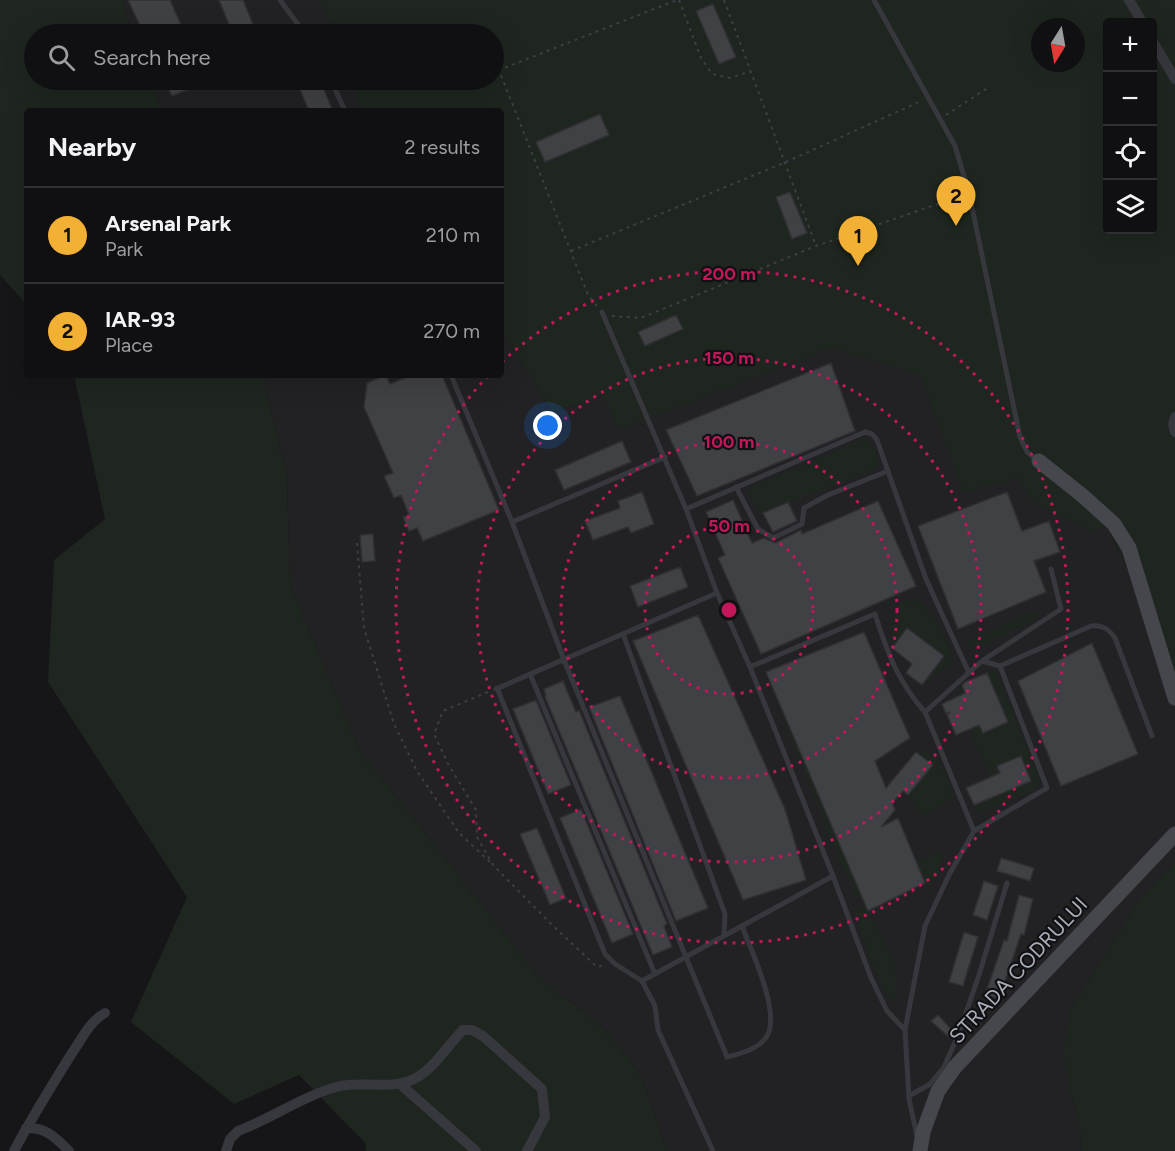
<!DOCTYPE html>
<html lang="en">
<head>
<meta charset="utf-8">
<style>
	:root { --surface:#101012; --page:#1e1e20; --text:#f1f3f6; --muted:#9c9d9f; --line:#303032; --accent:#f2b134 }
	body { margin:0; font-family:Figtree,sans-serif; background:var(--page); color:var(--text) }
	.controls { position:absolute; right:18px; top:18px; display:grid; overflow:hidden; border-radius:6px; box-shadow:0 6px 24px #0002 }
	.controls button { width:54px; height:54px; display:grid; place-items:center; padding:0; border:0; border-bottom:2px solid var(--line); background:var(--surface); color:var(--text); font:30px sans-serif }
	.compass { position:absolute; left:1031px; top:18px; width:54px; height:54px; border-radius:50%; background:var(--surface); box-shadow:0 6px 24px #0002; rotate:191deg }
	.you { position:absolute; left:548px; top:426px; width:21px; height:21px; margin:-15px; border:4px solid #fff; border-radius:50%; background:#1a73e8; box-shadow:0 0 0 9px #1a73e833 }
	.badge { display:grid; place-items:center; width:39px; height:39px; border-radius:50%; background:var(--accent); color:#111; font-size:20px; font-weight:700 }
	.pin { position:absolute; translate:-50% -50px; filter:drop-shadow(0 2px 3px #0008) }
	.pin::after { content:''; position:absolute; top:32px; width:21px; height:18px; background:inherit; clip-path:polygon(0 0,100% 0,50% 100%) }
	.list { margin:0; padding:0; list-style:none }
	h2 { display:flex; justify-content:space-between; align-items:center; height:78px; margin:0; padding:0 24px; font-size:26px }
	h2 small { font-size:20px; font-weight:400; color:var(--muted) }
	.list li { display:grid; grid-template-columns:39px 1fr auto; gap:18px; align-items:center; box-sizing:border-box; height:96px; padding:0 24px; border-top:2px solid var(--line) }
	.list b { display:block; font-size:22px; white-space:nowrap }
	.list p { margin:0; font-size:20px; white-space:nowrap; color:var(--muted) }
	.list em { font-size:20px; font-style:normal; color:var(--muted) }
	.icon { flex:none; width:33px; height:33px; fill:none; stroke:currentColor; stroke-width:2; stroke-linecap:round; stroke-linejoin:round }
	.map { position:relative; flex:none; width:1175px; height:1151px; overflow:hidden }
	.search { position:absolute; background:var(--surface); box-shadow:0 6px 24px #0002; left:24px; top:24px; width:480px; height:66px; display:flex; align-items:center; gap:15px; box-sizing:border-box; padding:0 21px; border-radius:33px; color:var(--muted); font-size:22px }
	.panel { position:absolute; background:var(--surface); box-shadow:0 6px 24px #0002; left:24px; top:108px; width:480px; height:270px; border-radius:6px }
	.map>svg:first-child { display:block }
</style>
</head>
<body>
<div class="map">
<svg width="1175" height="1151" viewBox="0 0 1175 1151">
	<rect width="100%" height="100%" fill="#161618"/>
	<!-- built -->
	<path fill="#222225" d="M121,0H375L390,34H133Z
		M150,80H410L424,111H162Z
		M860,314L1109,529L1161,641L1175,684V863L1138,901L1070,1010L1069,1088L1078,1116L1082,1151H667L640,1073L603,1027L540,978L360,751L290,585L287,478L262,375H501V331L552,412Z"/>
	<!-- green -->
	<path fill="#1e261f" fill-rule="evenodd" d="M0,0H121L133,34H34V80H150L162,111H27V305L0,275Z
		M320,0H1175V684L1161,641L1109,529L1101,528L1092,531L1032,501L1018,479L963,492L920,375L832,348L619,430L603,396L552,412L501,331V111H361L350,80H494V34H333ZM1108,22H1152V230H1108ZM1040,27H1076V63H1040Z
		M74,375H262L287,478L290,585L360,751L540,978L603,1027L640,1073L667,1151H366V1144L299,1075L234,1104L131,1022L187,897L48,682L54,560L105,519Z
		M861,439L866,440L876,451L879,463L870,472L763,513L760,514C754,506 746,497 751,487Z
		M907,599C909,599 916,599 917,600C930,605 952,649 952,663L922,685L944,656L907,628L891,648C892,626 887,613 907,599Z
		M1034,611L1038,613L1039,617L971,650L967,647V642Z
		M995,670L1041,781L1038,788L978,814L974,805L997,794L956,697L962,684Z
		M764,672L868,911L894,959L897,985L893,1004C878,989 860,931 855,909L864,905L861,897H856L846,872L844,873Z
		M918,750C941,752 946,777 955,795L949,801L922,816L908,795L933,766L916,752Z
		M946,849L929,894L916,861Z
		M1175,863V1151H1082L1078,1116L1069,1088L1063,1053L1070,1010L1138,901Z"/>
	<!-- building -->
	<path fill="#404145" stroke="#303034" stroke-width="1.5" d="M128,0H170L185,34H144Z
		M219,0H243L257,34H233Z
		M713,4L736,57L719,64L696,11Z
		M164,80H212L172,96Z
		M296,80H320L333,111H309Z
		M600,114L609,135L545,162L536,142Z
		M790,192L807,233L792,239L776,197Z
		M676,315L683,329L645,346L638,332Z
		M831,363L855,431L697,496L666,430Z
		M386,375L390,384L412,375H442L499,510L423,541L417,528L409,531L403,517L409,515L401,495L394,498L384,476L393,473L364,407L367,383Z
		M622,441L631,462L564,490L555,470Z
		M642,492L654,524L631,533L628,527L593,540L585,521L620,508L618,501Z
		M1007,492L1022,531L1049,521L1060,552L1034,561L1046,592L958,629L918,526Z
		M733,500L752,543L764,538L775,543L801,530L802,534L878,501L916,586L761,654L718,558L725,555L706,512Z
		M788,502L797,521L773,532L763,513Z
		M373,534L375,561L362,562L360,535Z
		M680,567L688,587L638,607L630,586Z
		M698,615L785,809L806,880L743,900L633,641Z
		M907,628L944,656L922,685L906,673L912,664L892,648Z
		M864,632L910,738L875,761L886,788L916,752L933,765L908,795L903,791L892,803L895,810L881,827L898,818L925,883L868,911L766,672Z
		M1092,643L1138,754L1061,786L1018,681Z
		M987,673L1008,722L983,733L979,725L956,735L947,715L950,712L946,714L942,704L965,693L962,685L965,682Z
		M563,681L576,712L579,710L667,924L664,926L672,947L653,955L545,697L546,696L544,689Z
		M620,696L708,908L676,921L589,707Z
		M536,700L571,785L548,794L513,709Z
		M1021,756L1031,781L974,805L966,788L1000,773L997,766Z
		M581,809L633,934L612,943L560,818Z
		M537,828L566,898L550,905L520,834Z
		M1001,858L1034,868L1030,881L997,871Z
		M984,881L998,886L987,920L973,915Z
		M1019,895L1033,899L1024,935L1021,934L999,999L985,995L1004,940L1007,941Z
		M964,932L978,937L963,986L949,982Z
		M938,1015L954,1032L951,1039L931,1021Z"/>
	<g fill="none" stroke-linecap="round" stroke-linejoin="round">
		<!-- path -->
		<path stroke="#3d3f44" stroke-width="2" stroke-dasharray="3 4.5" stroke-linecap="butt" d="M679,0L701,58L712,74L730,78L751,71
			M724,0L816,246
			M946,115L989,87
			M571,251L786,162L921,101
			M597,306L588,295L499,70L677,0
			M612,316L641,318L816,246L961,196
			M357,543L364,628L394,724L417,771L459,833L491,863
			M488,692L443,711L434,734L447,762L476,810L477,837L493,865L550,923L597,967L606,965"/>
		<!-- lane -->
		<path stroke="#37383d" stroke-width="5" d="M280,0L305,34
			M874,0L955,146L969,193L1020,437L1027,452L1037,460
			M331,80L345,111
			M602,312L686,509L717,593L750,667L833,876L871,978L887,1011L905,1030
			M451,375L512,522L665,457
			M736,487L758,529L773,538L802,524L804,508L828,495L888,471
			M686,509L865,432L872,434L877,440L926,579L969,673
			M512,522L564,660L727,1057C740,1054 759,1049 767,1036C781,1013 751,950 742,926
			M623,634L725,914L724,936
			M982,661L1000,666L1091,626C1102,625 1108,628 1115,638L1152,736
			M750,667L875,614C887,652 898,682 925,712L974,831L950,873L925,926L905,1030L909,1099L917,1136
			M530,674L655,974
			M497,688L605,954L615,964L642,981
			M496,689L717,593
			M925,712L982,661L1061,609L1051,569
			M974,831L1047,788L1000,666
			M642,981L833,876
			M642,981L655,1006L658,1030L713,1151
			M909,1096L930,1084L944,1067L959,1033L979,975L1007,883"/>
		<!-- street -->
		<path stroke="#37383d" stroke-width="10" d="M1129,0L1142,22
			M1152,40L1175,79
			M1175,417L1173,424L1175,432
			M400,1084L476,1151
			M26,1128C46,1127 56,1138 69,1151
			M14,1151C32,1117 52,1085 72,1053C82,1039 89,1022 105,1013
			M226,1151L230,1139L238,1131C273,1118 304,1095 340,1086C364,1081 391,1090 414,1079C434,1069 447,1046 463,1030H472L483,1036L542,1089L545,1117L527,1151"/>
		<!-- secondary -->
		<path stroke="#45474d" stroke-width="15" d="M1039,461L1083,496L1114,524L1129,548L1175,698
			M920,1151L923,1132L938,1091L955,1067L1175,834"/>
	</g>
	<!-- distance rings -->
	<g fill="none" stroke="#c2185b" stroke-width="3" stroke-dasharray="3 6">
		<circle cx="729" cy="610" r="84"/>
		<circle cx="729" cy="610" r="168"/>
		<circle cx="729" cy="610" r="252"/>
		<path d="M502 362A336 336 0 1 1 487 377"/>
	</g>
	<g text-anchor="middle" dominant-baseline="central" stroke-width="4.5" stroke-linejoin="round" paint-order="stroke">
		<!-- street labels -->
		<g font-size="21" fill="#a8adb8" stroke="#111113">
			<text transform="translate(1018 970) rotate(-47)">STRADA CODRULUI</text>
		</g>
	</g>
	<circle cx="729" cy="610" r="9" fill="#c2185b" stroke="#111113" stroke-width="3"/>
	<g font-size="18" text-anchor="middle" font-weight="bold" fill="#c2185b" stroke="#111113" stroke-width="4.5" stroke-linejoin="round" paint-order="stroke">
		<text x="729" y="280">200 m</text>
		<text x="729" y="364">150 m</text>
		<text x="729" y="448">100 m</text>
		<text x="729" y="532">50 m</text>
	</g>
</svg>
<div class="controls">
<button>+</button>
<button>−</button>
<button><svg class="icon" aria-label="locate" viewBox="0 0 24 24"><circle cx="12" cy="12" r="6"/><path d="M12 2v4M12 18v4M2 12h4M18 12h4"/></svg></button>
<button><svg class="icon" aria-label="layers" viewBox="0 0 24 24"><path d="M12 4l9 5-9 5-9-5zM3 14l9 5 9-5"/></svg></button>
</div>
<svg class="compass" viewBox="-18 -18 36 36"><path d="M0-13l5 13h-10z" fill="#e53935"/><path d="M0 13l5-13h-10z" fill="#9c9d9f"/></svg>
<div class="you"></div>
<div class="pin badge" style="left:858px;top:266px">1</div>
<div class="pin badge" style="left:956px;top:226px">2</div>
<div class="search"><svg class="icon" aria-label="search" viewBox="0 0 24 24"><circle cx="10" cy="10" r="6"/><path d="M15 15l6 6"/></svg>Search here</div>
<section class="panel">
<h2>Nearby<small>2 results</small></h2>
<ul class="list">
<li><span class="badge">1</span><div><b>Arsenal Park</b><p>Park</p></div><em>210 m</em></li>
<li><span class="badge">2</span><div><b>IAR-93</b><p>Place</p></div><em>270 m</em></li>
</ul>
</section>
</div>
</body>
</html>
